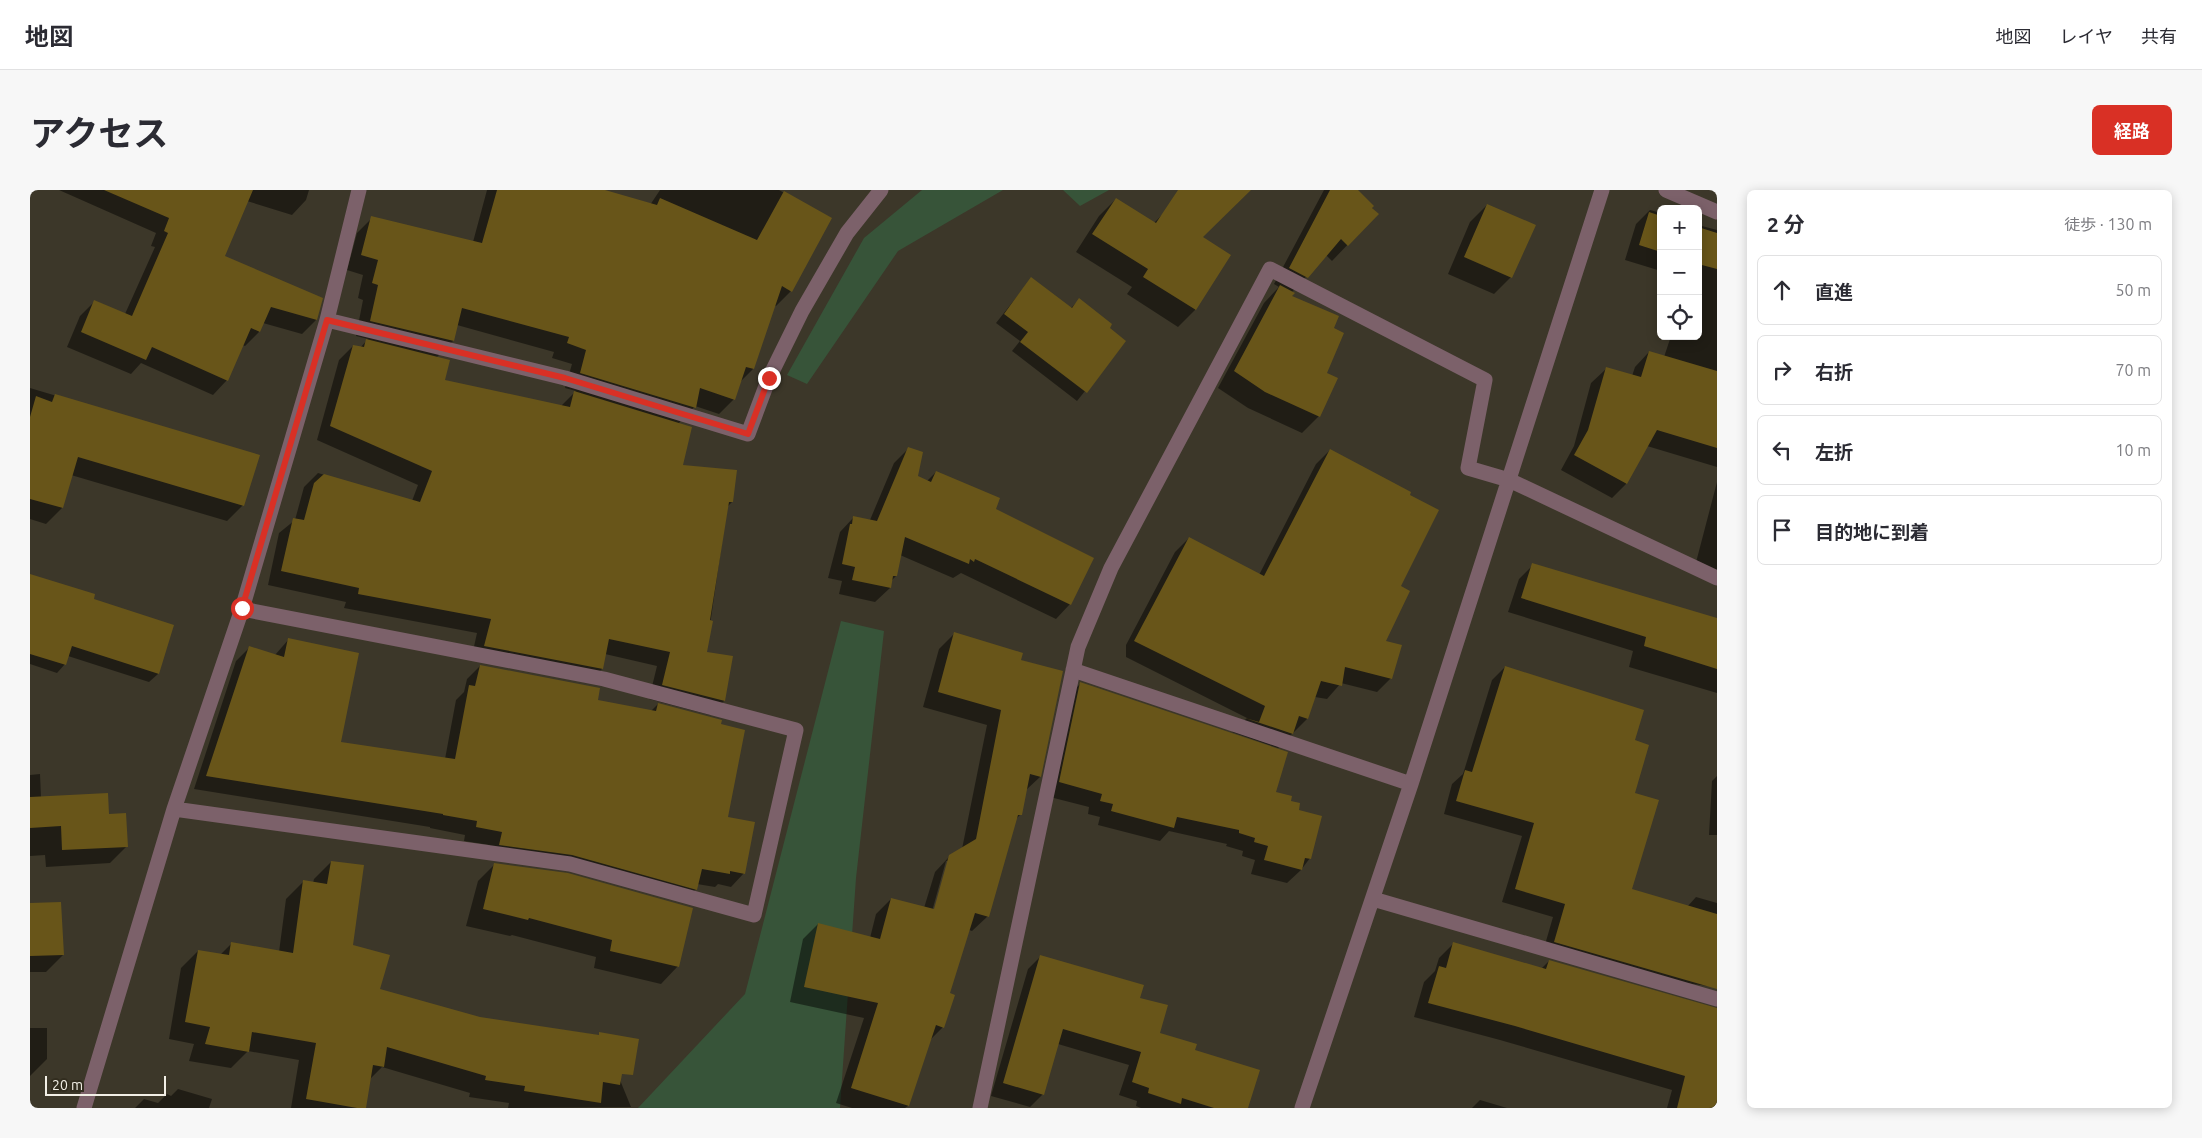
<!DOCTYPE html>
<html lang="ja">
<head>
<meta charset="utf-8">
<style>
	:root { --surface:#fff; --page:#f7f7f7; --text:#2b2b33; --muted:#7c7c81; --line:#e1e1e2; --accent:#d93025 }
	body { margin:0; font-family:Ubuntu,"Noto Sans JP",sans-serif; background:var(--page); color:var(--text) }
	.controls { position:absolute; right:15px; top:15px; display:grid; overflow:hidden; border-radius:8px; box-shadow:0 2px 12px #0003 }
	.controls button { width:45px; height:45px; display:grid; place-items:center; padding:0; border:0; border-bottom:1px solid var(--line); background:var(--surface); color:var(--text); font:25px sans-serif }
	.scale { position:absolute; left:15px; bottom:12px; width:121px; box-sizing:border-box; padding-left:5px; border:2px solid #f2efe6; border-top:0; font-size:14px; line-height:18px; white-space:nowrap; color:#f2efe6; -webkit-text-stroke:4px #322d1f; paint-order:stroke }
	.stop { position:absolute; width:15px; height:15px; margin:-11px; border:4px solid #d93025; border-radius:50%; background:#fff }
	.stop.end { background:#d93025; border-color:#fff; box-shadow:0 1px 5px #0008 }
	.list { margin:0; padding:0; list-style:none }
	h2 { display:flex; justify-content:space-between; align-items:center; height:65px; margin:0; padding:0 20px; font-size:21px }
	h2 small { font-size:16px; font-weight:400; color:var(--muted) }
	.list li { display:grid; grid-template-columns:32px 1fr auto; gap:15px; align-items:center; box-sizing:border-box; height:70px; margin:0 10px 10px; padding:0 10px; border:1px solid var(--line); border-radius:8px }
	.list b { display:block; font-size:19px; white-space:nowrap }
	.list em { font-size:16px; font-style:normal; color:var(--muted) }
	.icon { flex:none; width:28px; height:28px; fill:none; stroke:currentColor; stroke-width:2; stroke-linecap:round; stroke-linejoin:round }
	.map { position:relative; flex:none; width:1687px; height:918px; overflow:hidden; border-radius:8px }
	header { display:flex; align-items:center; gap:30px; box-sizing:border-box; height:70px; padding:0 25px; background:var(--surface); border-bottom:1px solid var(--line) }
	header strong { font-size:24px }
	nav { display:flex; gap:28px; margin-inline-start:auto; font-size:18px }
	.intro { display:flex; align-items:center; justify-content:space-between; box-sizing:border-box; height:120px; padding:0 30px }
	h1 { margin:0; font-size:35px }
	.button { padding:12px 22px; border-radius:8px; background:var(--accent); color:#fff; font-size:18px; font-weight:700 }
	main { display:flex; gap:30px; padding:0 30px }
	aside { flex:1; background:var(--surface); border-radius:8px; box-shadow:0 2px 12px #0003 }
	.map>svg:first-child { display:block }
</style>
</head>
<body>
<header>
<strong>地図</strong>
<nav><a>地図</a><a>レイヤ</a><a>共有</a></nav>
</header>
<div class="intro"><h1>アクセス</h1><a class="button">経路</a></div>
<main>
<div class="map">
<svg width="1687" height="918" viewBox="0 0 1687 918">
	<rect width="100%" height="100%" fill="#3c3729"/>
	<!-- green -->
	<path fill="#375439" d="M892,0H973L868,61L777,194L757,185L834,48Z
		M1033,0H1079L1050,16Z
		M811,431L854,441L826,688L810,918H608L715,804Z"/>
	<!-- shadow -->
	<path fill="#0007" fill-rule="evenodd" d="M29,0H279L276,10L262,25L217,11L193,67L291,108L286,130L272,144L233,133L229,142L215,156L212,155L197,190L183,205L111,173L101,184L37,157L50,126L65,111L95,124L125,57L121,56L126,43Z
		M457,0H570L618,18L630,0H749L800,29L761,101L746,116L744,115L723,179L710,192L704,209L689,224L665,216L648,234L652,276L702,312L697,317L676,463L702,467L694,511L680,525L619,509L627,476L575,464L572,479L558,493L441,470L447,443L314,418L316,412L238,395L249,343L265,330L274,297L288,283L382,311L388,295L287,250L309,170L323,156L330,158L338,149L326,146L333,110L328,108L333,85L317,80L327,43L342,28L443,52ZM427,135L524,162L522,168L542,174L535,198L546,201L531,216L414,191L406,168L423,151Z
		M1156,0H1220L1171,48L1199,66L1165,120L1148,137L1097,104L1102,97L1046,62L1069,26L1086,9L1124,33Z
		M1294,0H1327L1347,24L1302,71L1296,65L1262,102L1260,107L1302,139L1289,226L1272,243L1218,218L1188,198L1234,113L1249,97L1244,94Z
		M1457,15L1481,87L1464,104L1418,84L1440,32Z
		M1620,20L1631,23V81L1595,70L1606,34Z
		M1668,35L1687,40V277L1617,256L1596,294L1582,308L1531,280L1544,256L1561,193L1576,179L1602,186L1605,177L1619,162L1634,167L1641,146H1668Z
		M1001,89L1040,119L1049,110L1078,138L1095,151L1047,211L982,161L990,151L966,133Z
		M0,198L228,266L213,315L197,331L41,285L32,318L16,334L0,329Z
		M878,259L886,287L897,291L906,282L964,320L1040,414L1026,429L931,383L923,388L870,365L866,386L861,391L860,398L845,412L809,404L812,391L798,388L810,342L824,327L840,330L864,273Z
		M1300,260L1369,397L1354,452L1361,488L1347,502L1311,493L1297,509L1285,507L1277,529L1248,558L1202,542L1217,528L1096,467V455L1145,362L1159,348L1229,385L1286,274Z
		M1687,292V385L1664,380Z
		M1503,375L1687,430V503L1599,477L1603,461L1478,422L1489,389Z
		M0,385L62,410L143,436L128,484L119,492L38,466L35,474L27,483L0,474Z
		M925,443L989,470L1032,482L1010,587L995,601L990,625L985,630L958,726L942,741L939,740L918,804L913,837L899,851L878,916L875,918H822L806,913L834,828L760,812L773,749L788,734L840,748L846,724L861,709L894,718L905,682L920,666L932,659L957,535L893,517L909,459ZM916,671H919L903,725H901Z
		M259,449L309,553L415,569L426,510L434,502L437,489L450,476L566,511L621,521L628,514L697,628L714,683L701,697L688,694L685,697L667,694L666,699L653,712L529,678L456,668L460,655L434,651L435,645L400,638V637L164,599L206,471L219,458L245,465Z
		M1475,477L1604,551L1600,700L1657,717L1666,707L1687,713V797L1574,783L1512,765L1523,727L1472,712L1492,646L1414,624L1422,594L1433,584L1462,490Z
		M1050,494L1259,611L1267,621L1280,668L1271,680L1257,693L1221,684L1225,670L1212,666L1213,661L1196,656L1197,654L1139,641L1130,651L1068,635L1070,627L1058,624L1059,617L1016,606L1037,507Z
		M10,584L11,608L78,625L97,656L80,673L16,677L15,665L0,666V585Z
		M1687,586V645H1679L1682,591Z
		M301,672L322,756L348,800L450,828L572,846L601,917L478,918L479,913L439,907L440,903L352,877L339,890L335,918H261L269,870L218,861L201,878L159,871L164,854L139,849L151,778L168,761L190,765L201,754L249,762L256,709L273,692L283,693L284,689Z
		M465,674L648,776L631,794L564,778L566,767L482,745L480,746L436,736L448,691Z
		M0,715L33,765L16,782H0Z
		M1423,754L1511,779L1519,771L1687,833V918H1637L1642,900L1470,850L1384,827L1394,792L1405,781L1409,768Z
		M1011,766L1108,809L1128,843L1217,918H1111L1106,916L1107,911L1089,905L1099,875L1028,854L1013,904L1000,917L961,906L998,779Z
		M0,838H17V869L0,886Z
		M148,899L182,909L179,918H105L114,909L128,913L137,904L141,906Z
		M1450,910L1477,918H1442Z"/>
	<!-- building -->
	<path fill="#685519" d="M74,0H223L195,66L293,108L287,130L241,117L230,142L221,138L198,191L122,157L116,170L51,142L64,110L102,126L138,43L134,41L139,28Z
		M467,0H575L627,15L630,8L727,50L754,1L802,28L762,102L752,96L724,179L716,177L705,210L670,198L666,218L550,183L556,160L537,153L539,147L432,118L424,151L340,131L348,95L342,93L348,70L331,65L341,26L452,53Z
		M1148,0H1221L1173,47L1201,65L1166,120L1113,87L1118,79L1062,44L1086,8L1126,33Z
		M1300,0H1328L1344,16L1342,18L1349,24L1318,56L1311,49L1278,88L1259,78Z
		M1457,14L1506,35L1482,88L1434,67Z
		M1619,22L1631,26V62L1609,55Z
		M1668,37L1687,43V79L1668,74Z
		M1001,87L1042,118L1049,108L1082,134L1080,138L1096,151L1057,203L990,152L998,142L974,124Z
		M1250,95L1265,103L1262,106L1309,126L1304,138L1314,143L1297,183L1308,188L1290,227L1235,202L1204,181Z
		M336,149L420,170L415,190L540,217L544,201L662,237L653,275L707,280L703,312H699L680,430L683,431L677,462L703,466L695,511L632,495L640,462L579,449L573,479L454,456L461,429L328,404L329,398L251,381L263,328L274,330L284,293L294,284L390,312L402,281L300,236L323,155L334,157Z
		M1619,161L1687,181V258L1627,240L1597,294L1544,265L1558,240L1576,177L1611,187Z
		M25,204L230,265L214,316L48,267L33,318L0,309V227L6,206L22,212Z
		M878,257L893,262L888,286L901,292L906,281L970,308L966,319L1064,368L1041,415L945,369L944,372L940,369L939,374L875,347L867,386H863L861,398L822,390L825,377L812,374L820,334H822L823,326L847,331Z
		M1300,259L1381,302L1380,305L1409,320L1371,396L1380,401L1356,451L1372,455L1362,489L1315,477L1312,496L1291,491L1278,529L1269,526L1263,544L1215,528L1229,532L1235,516L1104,451L1159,347L1234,386Z
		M1502,373L1687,428V479L1614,456L1616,447L1491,408Z
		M0,384L65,404L64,409L144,435L129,484L42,456L36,475L0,464Z
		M924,442L993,463L991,470L1033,481L1011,587L1000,584L992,625H988L959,727L945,723L920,803L925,805L914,838L906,835L879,916L821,898L848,813L774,797L788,733L850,749L861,708L904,719L919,665L946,649L971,520L908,502Z
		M258,448L329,463L311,552L425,569L439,495L445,496L450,475L570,498L568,510L626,521L628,513L692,530L691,534L715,540L698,627L725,632L715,684L700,681V684L672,679L667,700L542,665L469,655L472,642L446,637L447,631L413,625V624L176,586L219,456L254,467Z
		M1475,476L1614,520L1605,550L1619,555L1605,603L1629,610L1602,699L1687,724V799L1524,752L1535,714L1485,699L1504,633L1426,611L1435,580L1442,582Z
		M1050,492L1258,562L1246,602L1262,606L1261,611L1270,613L1269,620L1292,626L1281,669L1275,668L1272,680L1234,670L1238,656L1224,652L1225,648L1209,643V640L1147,627L1144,638L1081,621L1083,614L1070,611L1072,604L1029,592Z
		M78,603L79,624L96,623L98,657L32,660L31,636L0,638V607Z
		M301,671L334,675L323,755L360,765L350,799L450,827L569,845V842L609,849L603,885L592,884L590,895L573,892L571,913L494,901L495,896L455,890L456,886L357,857L354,877L343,875L336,918H327L276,909L286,853L222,842L219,862L175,854L180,837L155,832L168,760L199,765L201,752L263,763L273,690L297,694Z
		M464,673L538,683L663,718L649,777L580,761L582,750L499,728L498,730L453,719Z
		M31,712L34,765L0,766V713Z
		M1423,752L1516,779L1519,770L1687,818V918H1647L1655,886L1485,836L1398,813L1409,776L1416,778Z
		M1010,765L1114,795L1110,808L1138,815L1130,843L1167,854L1165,860L1230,880L1218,918H1184L1152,908L1151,914L1118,903L1119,898L1102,892L1111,862L1033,839L1014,905L973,893Z"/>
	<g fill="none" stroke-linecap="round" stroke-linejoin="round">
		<!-- minor -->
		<path stroke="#7c616a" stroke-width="15" d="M1636,0L1687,22
			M297,130L535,188L718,244L739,188L772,121L817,43L851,0
			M1043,480L1381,594
			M144,619L540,674L724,725L766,540L574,489L212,419
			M1343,709L1687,809
			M54,918L144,619L212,419L297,130L329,0
			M950,918L1048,457L1081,378L1240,79L1455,190L1438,278L1479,290L1687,388
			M1272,918L1381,594L1572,0"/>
	</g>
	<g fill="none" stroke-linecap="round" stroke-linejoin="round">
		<!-- route -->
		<path stroke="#d93025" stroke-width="6" d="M212,418L297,130L535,188L718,244L739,188"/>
	</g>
</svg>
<div class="controls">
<button>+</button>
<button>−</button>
<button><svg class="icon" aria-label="locate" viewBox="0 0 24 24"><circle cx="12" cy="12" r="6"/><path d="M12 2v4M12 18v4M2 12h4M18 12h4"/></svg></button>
</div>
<div class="scale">20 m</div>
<div class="stop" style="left:212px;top:418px"></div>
<div class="stop end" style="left:739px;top:188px"></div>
</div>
<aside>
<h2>2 分<small>徒歩 · 130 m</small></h2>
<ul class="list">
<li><svg class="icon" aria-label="ahead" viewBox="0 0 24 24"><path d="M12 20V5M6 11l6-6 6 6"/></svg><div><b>直進</b></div><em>50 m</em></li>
<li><svg class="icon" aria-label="right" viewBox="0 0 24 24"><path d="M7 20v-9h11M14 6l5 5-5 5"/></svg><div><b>右折</b></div><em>70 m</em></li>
<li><svg class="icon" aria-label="left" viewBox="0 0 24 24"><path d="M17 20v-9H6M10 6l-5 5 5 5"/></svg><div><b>左折</b></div><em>10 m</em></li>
<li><svg class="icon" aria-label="arrive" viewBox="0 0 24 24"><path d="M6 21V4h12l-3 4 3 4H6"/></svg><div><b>目的地に到着</b></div></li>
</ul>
</aside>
</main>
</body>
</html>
